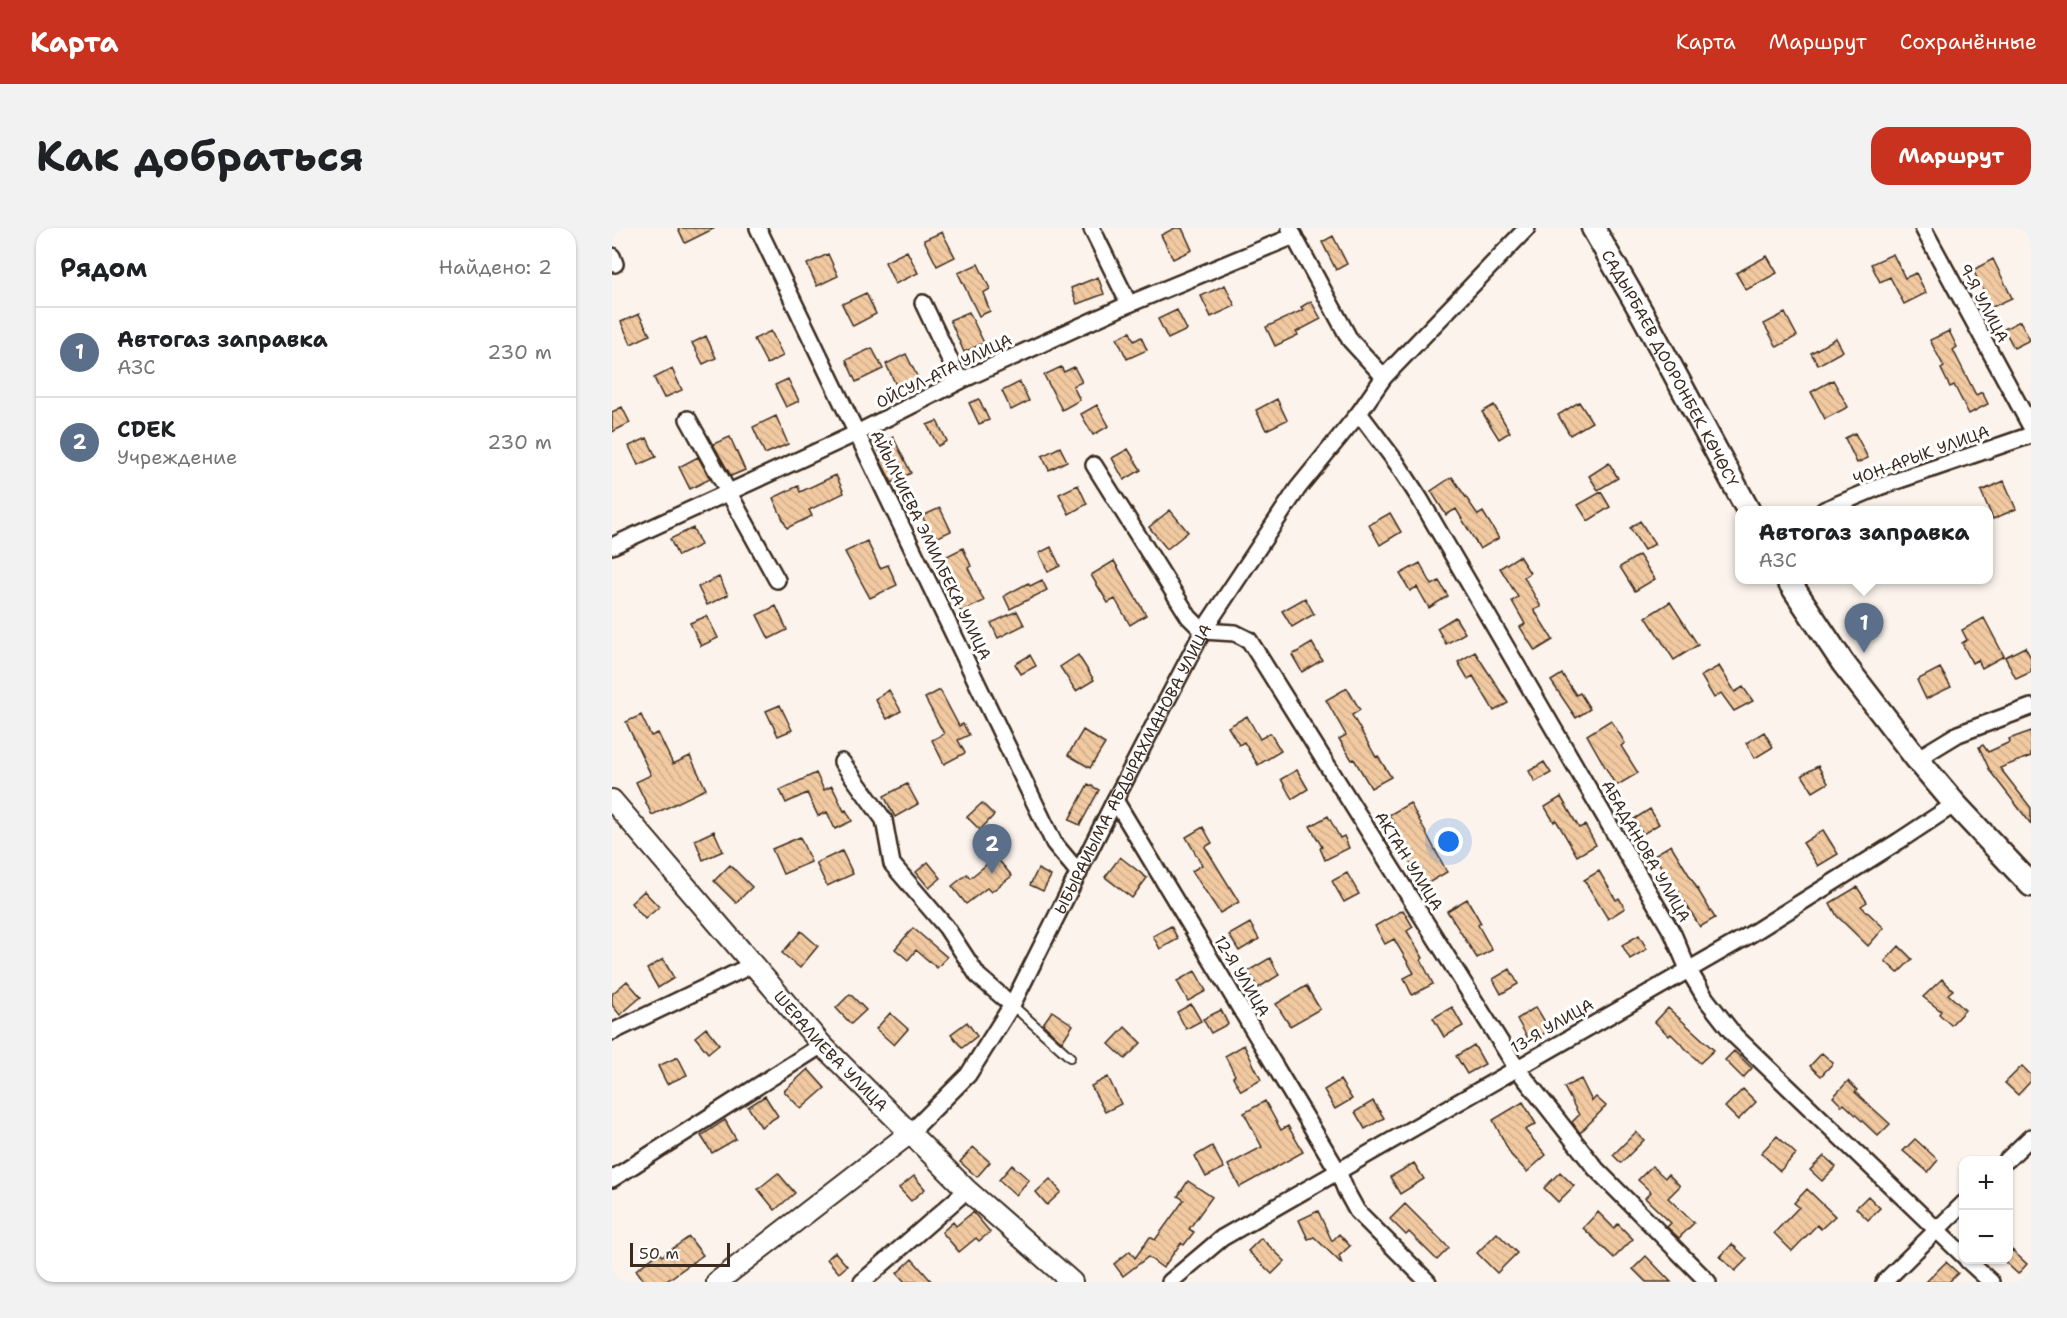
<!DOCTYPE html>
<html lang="ru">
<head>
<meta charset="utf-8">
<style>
	:root { --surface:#fff; --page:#f2f2f2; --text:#202124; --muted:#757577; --line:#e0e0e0; --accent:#c8321e }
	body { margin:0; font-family:"Shantell Sans",sans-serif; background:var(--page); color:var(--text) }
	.controls { position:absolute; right:18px; bottom:18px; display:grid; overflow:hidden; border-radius:12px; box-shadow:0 2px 4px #0004 }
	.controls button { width:54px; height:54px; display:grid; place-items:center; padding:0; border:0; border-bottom:2px solid var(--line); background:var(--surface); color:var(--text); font:30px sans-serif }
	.scale { position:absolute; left:18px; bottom:15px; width:100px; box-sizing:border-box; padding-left:6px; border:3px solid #3b2a1e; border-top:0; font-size:16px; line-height:21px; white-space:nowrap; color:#3b2a1e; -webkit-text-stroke:4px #fff; paint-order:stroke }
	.you { position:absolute; left:837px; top:614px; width:21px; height:21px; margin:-15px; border:4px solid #fff; border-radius:50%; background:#1a73e8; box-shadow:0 0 0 9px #1a73e833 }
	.badge { display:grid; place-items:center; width:39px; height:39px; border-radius:50%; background:var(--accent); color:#fff; font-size:20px; font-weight:700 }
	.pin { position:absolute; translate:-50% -50px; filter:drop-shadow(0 2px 3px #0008) }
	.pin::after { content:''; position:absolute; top:32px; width:21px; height:18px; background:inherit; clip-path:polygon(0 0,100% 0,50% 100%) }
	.popup { position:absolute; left:1123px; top:278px; width:258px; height:78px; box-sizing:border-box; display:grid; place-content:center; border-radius:12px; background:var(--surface); filter:drop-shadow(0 2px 4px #0005); font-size:20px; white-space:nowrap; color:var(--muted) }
	.popup b { font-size:22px; color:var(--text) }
	.popup::after { content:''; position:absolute; left:50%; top:100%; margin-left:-12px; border:12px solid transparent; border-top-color:var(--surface) }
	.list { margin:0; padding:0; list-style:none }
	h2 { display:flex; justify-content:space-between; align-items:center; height:78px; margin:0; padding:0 24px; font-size:26px }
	h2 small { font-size:20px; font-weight:400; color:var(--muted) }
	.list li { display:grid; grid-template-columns:39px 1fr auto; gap:18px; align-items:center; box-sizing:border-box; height:90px; padding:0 24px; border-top:2px solid var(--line) }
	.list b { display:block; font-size:22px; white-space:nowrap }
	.list p { margin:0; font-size:20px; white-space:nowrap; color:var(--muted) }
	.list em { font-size:20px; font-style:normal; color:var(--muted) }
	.map { position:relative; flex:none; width:1419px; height:1054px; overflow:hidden; border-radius:18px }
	header { display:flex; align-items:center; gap:36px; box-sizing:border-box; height:84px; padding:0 30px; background:var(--accent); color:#fff }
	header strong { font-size:28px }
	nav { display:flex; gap:33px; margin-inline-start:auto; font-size:21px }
	.intro { display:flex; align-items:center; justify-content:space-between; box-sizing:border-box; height:144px; padding:0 36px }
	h1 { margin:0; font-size:42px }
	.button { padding:15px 27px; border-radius:18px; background:var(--accent); color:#fff; font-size:21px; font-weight:700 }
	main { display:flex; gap:36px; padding:0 36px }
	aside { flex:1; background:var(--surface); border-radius:18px; box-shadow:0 2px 4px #0004 }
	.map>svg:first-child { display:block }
</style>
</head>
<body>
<header>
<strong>Карта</strong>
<nav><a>Карта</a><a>Маршрут</a><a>Сохранённые</a></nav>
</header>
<div class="intro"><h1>Как добраться</h1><a class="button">Маршрут</a></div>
<main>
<aside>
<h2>Рядом<small>Найдено: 2</small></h2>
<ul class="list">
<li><span class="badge" style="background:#5c6f8a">1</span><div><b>Автогаз заправка</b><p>АЗС</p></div><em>230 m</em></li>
<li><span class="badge" style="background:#5c6f8a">2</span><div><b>CDEK</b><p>Учреждение</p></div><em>230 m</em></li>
</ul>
</aside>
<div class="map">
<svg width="1419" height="1054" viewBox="0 0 1419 1054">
	<defs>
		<pattern id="building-back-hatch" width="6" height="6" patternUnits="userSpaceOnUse" patternTransform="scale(1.5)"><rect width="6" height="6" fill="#f2caa2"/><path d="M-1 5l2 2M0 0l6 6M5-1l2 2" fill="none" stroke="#d0ae8b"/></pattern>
	</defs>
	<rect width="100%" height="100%" fill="#fcf4ec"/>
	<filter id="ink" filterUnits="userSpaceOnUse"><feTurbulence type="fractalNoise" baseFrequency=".0167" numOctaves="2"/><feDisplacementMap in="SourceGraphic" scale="12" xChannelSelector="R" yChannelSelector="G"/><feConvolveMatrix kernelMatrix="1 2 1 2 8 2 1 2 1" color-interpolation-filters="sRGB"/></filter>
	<g filter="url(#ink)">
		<!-- building -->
		<path fill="url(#building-back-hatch)" stroke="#3b2a1e" stroke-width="1.5" d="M66,0H103L73,15Z
			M563,0H570L580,22L561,31L549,7Z
			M330,4L343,29L325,38L312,12Z
			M721,8L735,36L724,42L710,14Z
			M295,23L306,45L283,56L273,34Z
			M216,26L226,48L205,58L195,36Z
			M1281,26L1293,50L1304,45L1314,65L1292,76L1278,49L1268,54L1259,36Z
			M1155,28L1165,45L1134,62L1124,45Z
			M1381,31L1400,70L1376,81L1371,71L1375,69L1361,42Z
			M366,36L378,61L371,65L378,83L367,88L346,45Z
			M486,49L492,66L465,76L459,60Z
			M613,57L623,78L599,89L589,68Z
			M254,65L264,86L241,98L230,76Z
			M699,73L709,91L684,104L686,107L663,118L654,99L691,82L689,79Z
			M565,82L575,102L556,111L546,91Z
			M357,84L372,115L352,124L338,92Z
			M1173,85L1185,108L1165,119L1152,96Z
			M27,86L38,107L19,116L9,94Z
			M1408,93L1418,112L1402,120L1392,101Z
			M159,103L171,128L155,136L142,111Z
			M1337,103L1345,119L1341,122L1364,167L1370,164L1376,176L1357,186L1342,157L1338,159L1329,141L1332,139L1318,112Z
			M518,104L522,113L529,109L535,122L515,131L505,110Z
			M94,108L104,130L91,136L80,115Z
			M1224,110L1231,123L1206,137L1199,125Z
			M260,120L271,141L244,154L234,132Z
			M294,126L306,150L285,159L274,136Z
			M449,139L452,144L462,139L470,154L461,158L468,172L450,182L432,147Z
			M60,141L70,162L52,170L42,150Z
			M176,151L187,173L174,179L163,157Z
			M1221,152L1236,179L1213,191L1199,164Z
			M408,154L417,173L399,182L390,163Z
			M367,171L377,192L367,196L357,175Z
			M665,171L675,192L654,202L644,182Z
			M967,174L980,194L958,207L946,187Z
			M485,177L497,198L481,207L469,186Z
			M882,177L898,204L887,211L870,184Z
			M10,179L18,195L0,204V184Z
			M164,188L176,216L153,226L141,199Z
			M325,193L335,213L326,218L315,197Z
			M1243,205L1256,230L1245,235L1233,210Z
			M118,209L133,242L119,248L101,216Z
			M281,209L299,245L280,255L268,232L271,230L265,218Z
			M35,210L44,229L26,237L17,218Z
			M448,219L455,233L437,242L430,228Z
			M516,221L529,242L512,252L500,230Z
			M86,229L98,251L78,261L67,239Z
			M997,235L1006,250L986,262L977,248Z
			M224,247L232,265L197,282L200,288L175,300L161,270L186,258L188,264Z
			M840,249L866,287L871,284L887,310L868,321L844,281L834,287L819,263Z
			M1392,253L1404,281L1381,291L1369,263Z
			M466,257L475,276L457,286L447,266Z
			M989,264L998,279L976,293L966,277Z
			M328,280L339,303L322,311L310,288Z
			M558,282L576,304L555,321L537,299Z
			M778,285L789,304L768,317L757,297Z
			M1028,293L1043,316L1032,322L1018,300Z
			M81,300L89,317L66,328L58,311Z
			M255,313L268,340L276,337L285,357L258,370L233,324Z
			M439,319L448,338L436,344L427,325Z
			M351,320L359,338L356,340L372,373L349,384L341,367L347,364L331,330Z
			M1027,327L1043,351L1023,363L1008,339Z
			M907,328L918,345L912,349L929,379L922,382L941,412L923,423L908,399L913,396L900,373L906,369L888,340Z
			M502,333L534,387L518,397L503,371L496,375L479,347Z
			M808,335L820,357L827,353L836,368L817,380L805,359L798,363L788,346Z
			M107,349L116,367L95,377L86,359Z
			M430,352L435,362L398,381L392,368L416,355L418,358Z
			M693,370L702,386L680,399L670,383Z
			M1058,374L1086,417L1062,432L1034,389Z
			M164,378L175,402L157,411L145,387Z
			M405,383L412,397L386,410L379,395Z
			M95,388L106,410L89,418L78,395Z
			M843,389L853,405L834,416L825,400Z
			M1372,390L1392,428L1370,440L1366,432L1360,435L1350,415L1355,412L1350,402Z
			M700,415L710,432L690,444L680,427Z
			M1413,419L1419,430V444L1404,451L1393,429Z
			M863,424L896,475L882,483L861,448L856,451L846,434Z
			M418,427L424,438L409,446L403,436Z
			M466,427L482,452L464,463L448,439Z
			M1107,438L1123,464L1131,459L1141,473L1122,483L1109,465L1102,470L1089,448Z
			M1328,440L1339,459L1314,471L1305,452Z
			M950,446L964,467L968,465L978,481L964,490L939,453Z
			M735,460L748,482L740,487L764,529L766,528L779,549L759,560L742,531L740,532L727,511L734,507L714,472Z
			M277,462L289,483L275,491L263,471Z
			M328,462L347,498L351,496L357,507L346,512L353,525L332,536L320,512L332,506L313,470Z
			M168,477L180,502L166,508L154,483Z
			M29,487L39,508L46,505L61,536L78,528L94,561L40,587L24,554L39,547L14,494Z
			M635,488L648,511L658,505L669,523L646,537L632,514L627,517L616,499Z
			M999,492L1013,515L1009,518L1026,545L1004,558L975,507Z
			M471,502L493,516L478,540L456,527Z
			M1419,503V528L1388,540L1419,580V596L1378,543L1367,519L1371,517L1376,524L1398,514L1397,511Z
			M1152,504L1161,519L1143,530L1134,515Z
			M932,534L939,545L923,554L917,543Z
			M1206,538L1216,555L1201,564L1190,547Z
			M685,542L696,561L680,571L669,551Z
			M204,545L212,562L220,558L232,583L234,582L240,593L223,601L215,584L206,588L195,565L174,575L168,562Z
			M295,556L306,576L283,589L272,568Z
			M476,556L487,562L468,597L457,592Z
			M949,569L967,600L973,597L984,617L965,628L944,592L942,594L933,579Z
			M370,575L382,587L368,602L355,589Z
			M798,575L835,644L811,658L787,615L792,613L777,587Z
			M1038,581L1047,596L1031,606L1022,591Z
			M716,588L728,610L732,608L737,620L713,632L708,620L710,619L698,598Z
			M591,599L600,615L593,619L627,674L608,685L580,643L590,637L574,609Z
			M1211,602L1226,626L1206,638L1191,615Z
			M102,603L111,623L91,632L83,612Z
			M188,609L199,634L171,646L160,621Z
			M1059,617L1103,690L1088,699L1066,663L1064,664L1042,627Z
			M230,623L241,646L215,658L204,635Z
			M384,629L400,648L379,664L375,660L354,676L340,658L355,646L358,650Z
			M508,629L535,650L520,670L493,649Z
			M316,634L329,650L317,660L304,644Z
			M118,637L140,659L124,675L102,653Z
			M426,641L439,648L431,663L418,657Z
			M987,643L1004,672L1007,670L1013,680L996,691L972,652Z
			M735,645L747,666L732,674L720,653Z
			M1245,659L1255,674L1249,678L1272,700L1256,718L1225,688L1218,675Z
			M32,663L47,679L33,691L19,675Z
			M855,671L869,695L866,697L880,722L865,730L835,683Z
			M791,682L801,699L795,703L811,730L809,732L821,756L800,767L792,750L802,745L782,711L773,716L763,698Z
			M638,695L647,711L627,723L617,707Z
			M559,698L566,711L548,721L541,708Z
			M301,700L335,729L325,740L304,722L296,732L283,721Z
			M189,703L206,718L188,740L170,725Z
			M1027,707L1035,721L1018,731L1010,717Z
			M1287,718L1300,731L1286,745L1273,733Z
			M658,730L667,747L646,760L636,743Z
			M51,731L62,750L46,760L35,741Z
			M898,741L906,756L889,766L881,751Z
			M583,743L594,763L576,773L565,753Z
			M1330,751L1341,762L1336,766L1353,782L1339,797L1327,786L1329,783L1311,769Z
			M15,753L29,769L8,787L0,777V766Z
			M694,758L708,781L678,798L664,776Z
			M238,766L254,782L239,796L224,780Z
			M579,776L589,793L574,801L565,784Z
			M840,779L851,798L832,809L821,790Z
			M924,779L938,802L918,814L905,791Z
			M1056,780L1102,822L1088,835L1059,806L1057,808L1043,794Z
			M609,782L616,796L599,805L591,791Z
			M440,783L461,797L450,814L431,796Z
			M278,785L296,801L282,817L264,801Z
			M355,794L365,808L350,820L339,806Z
			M513,799L529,815L513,831L497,816Z
			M94,800L107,816L96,825L83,809Z
			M632,817L649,852L629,863L621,849L623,847L613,828Z
			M862,817L873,836L855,846L844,828Z
			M1122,823L1140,840L1131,850L1113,832Z
			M1210,825L1221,835L1209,848L1198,838Z
			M66,829L75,847L55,856L46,838Z
			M1410,838L1419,847V853L1406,867L1393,855Z
			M196,841L213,860L189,881L172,863Z
			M496,849L509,876L493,884L479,858Z
			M969,851L980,873L984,869L994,878L968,905L960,894L967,887L952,859Z
			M728,852L740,871L723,881L712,862Z
			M1236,853L1245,862L1243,864L1278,896L1266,908L1232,876L1230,878L1221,869Z
			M1131,861L1144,874L1126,892L1113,879Z
			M153,868L166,888L149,899L136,879Z
			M653,873L669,902L676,898L691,924L628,959L616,937L650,919L632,885Z
			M761,873L772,890L753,901L743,884Z
			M911,874L924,896L913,902L934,927L915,944L899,927L881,892Z
			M113,892L124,911L100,925L89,908Z
			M1024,904L1032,912L1009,935L1001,927Z
			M1165,908L1184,926L1168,943L1149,925Z
			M1303,911L1326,932L1316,944L1291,923Z
			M600,918L612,940L594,949L583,928Z
			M361,919L378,934L365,949L348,934Z
			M1212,928L1224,939L1210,953L1198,942Z
			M802,935L812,951L788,966L778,949Z
			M400,937L417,952L404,967L387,952Z
			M1040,938L1053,950L1056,946L1068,958L1056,970L1082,995L1067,1010L1055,999L1059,995L1033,970L1039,964L1026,952Z
			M948,944L962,958L946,974L932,960Z
			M166,945L183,965L163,982L146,961Z
			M302,948L313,961L299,973L287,960Z
			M438,951L449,964L435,977L424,964Z
			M576,953L600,969L577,1001L582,1004L572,1017L569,1015L551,1040L536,1029L511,1048L502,1036L518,1023L523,1030L538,1009L543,1012L572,972L566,968Z
			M1195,961L1223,988L1209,1001L1205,997L1180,1023L1162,1005L1187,979L1182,975Z
			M1256,968L1268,980L1256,992L1244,980Z
			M793,976L837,1020L825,1032L797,1004L794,1007L778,991Z
			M706,983L720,1013L727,1006L738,1018L727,1028L730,1036L702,1009L696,1011L687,992Z
			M361,984L378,1004L367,1013L364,1010L347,1024L330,1004L341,994L344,998Z
			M986,984L1002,1000L1006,996L1021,1011L1002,1030L971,1000Z
			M885,1005L905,1025L885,1045L865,1025Z
			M77,1009L91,1027L53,1054H33L24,1042L47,1025L50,1028Z
			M649,1010L673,1033L660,1046L636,1023Z
			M1120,1016L1135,1031L1123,1043L1108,1029Z
			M1400,1022L1415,1036L1406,1046L1391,1032H1396V1026Z
			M223,1024L235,1038L227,1045L215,1031Z
			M1034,1028L1059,1054H1034L1021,1041Z
			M300,1031L320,1054H293L285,1045Z
			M1334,1034L1346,1045L1337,1054H1314Z"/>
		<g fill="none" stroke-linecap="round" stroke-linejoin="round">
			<!-- service casing -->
			<g stroke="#3b2a1e" stroke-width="12">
				<path id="service" d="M400,777L458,829"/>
			</g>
			<!-- minor casing -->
			<g stroke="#3b2a1e" stroke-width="20">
				<g id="minor">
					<path d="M146,0L442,615L467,645"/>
					<path d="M1311,0L1419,199"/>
					<path d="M480,1L517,76"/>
					<path d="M678,1L738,112L772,149"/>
					<path d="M0,28L3,36"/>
					<path d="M311,75L348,153"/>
					<path d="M747,185L784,234L808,271L1061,706L1076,741L1094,771L1123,808L1352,1028"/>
					<path d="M76,191L165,352"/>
					<path d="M482,237L577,389L591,403L623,405L637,412L904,839L984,941L1096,1054"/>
					<path d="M1212,282L1267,259L1419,207"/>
					<path d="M0,318L245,205L348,153L517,76L682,8"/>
					<path d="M1305,531L1346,506L1419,479"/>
					<path d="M230,534L272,592L280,636L334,699L366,748L400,777"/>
					<path d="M503,572L726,943L734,963L745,983L816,1054"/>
					<path d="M0,804L140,737"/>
					<path id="s1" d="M298,905L356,847L400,777L503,572L591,403L686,260L747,185L772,149L915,0"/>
					<path d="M1395,932L1419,909"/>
					<path d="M0,951L210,817"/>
					<path d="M1355,1032L1379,1054"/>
					<path d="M250,1054L355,962"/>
					<path d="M558,1054L610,1010L1139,706L1287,613L1343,576"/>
					<path d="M1272,1054L1352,975"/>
				</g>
			</g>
			<!-- tertiary casing -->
			<g stroke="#3b2a1e" stroke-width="24">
				<g id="tertiary">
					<path id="s2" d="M0,572L210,817L355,962L460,1054"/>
					<path d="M105,1054L298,905"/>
				</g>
			</g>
			<!-- secondary casing -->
			<g stroke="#3b2a1e" stroke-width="27">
				<g id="secondary">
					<path id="s3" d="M981,0L1031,87L1136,282"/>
					<path d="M1176,352L1231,435L1305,531L1343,576L1419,657"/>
				</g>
			</g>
			<!-- service -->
			<use href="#service" stroke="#fff" stroke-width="8"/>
			<!-- minor -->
			<use href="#minor" stroke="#fff" stroke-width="15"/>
			<!-- tertiary -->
			<use href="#tertiary" stroke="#fff" stroke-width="20"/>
			<!-- secondary -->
			<use href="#secondary" stroke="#fff" stroke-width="22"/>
		</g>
	</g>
	<g text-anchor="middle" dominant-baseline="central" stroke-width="6" stroke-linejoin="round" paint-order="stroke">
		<!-- street labels -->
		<g font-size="16" fill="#3b2a1e" stroke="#fff">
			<text transform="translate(1372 75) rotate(62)">9-Я УЛИЦА</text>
			<text stroke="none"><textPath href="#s3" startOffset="160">САДЫРБАЕВ ДООРОНБЕК КӨЧӨСҮ</textPath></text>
			<text transform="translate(332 143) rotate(-26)">ОЙСУЛ-АТА УЛИЦА</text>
			<text transform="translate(1309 227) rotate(-20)">ЧОН-АРЫК УЛИЦА</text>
			<text transform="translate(319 317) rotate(64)">АЙЫЛЧИЕВА ЭМИЛБЕКА УЛИЦА</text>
			<text stroke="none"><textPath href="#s1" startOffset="430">ЫБЫРАЙЫМА АБДЫРАХМАНОВА УЛИЦА</textPath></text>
			<text transform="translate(1034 623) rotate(60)">АБАДАНОВА УЛИЦА</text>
			<text transform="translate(797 633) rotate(58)">АКТАН УЛИЦА</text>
			<text transform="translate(630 748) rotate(59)">12-Я УЛИЦА</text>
			<text transform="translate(940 798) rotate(-30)">13-Я УЛИЦА</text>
			<text stroke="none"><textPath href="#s2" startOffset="333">ШЕРАЛИЕВА УЛИЦА</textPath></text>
		</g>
	</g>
</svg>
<div class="controls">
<button>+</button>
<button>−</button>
</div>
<div class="scale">50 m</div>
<div class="you"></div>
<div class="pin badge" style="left:1252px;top:425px;background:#5c6f8a">1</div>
<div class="popup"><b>Автогаз заправка</b>АЗС</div>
<div class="pin badge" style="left:380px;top:646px;background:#5c6f8a">2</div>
</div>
</main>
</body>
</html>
